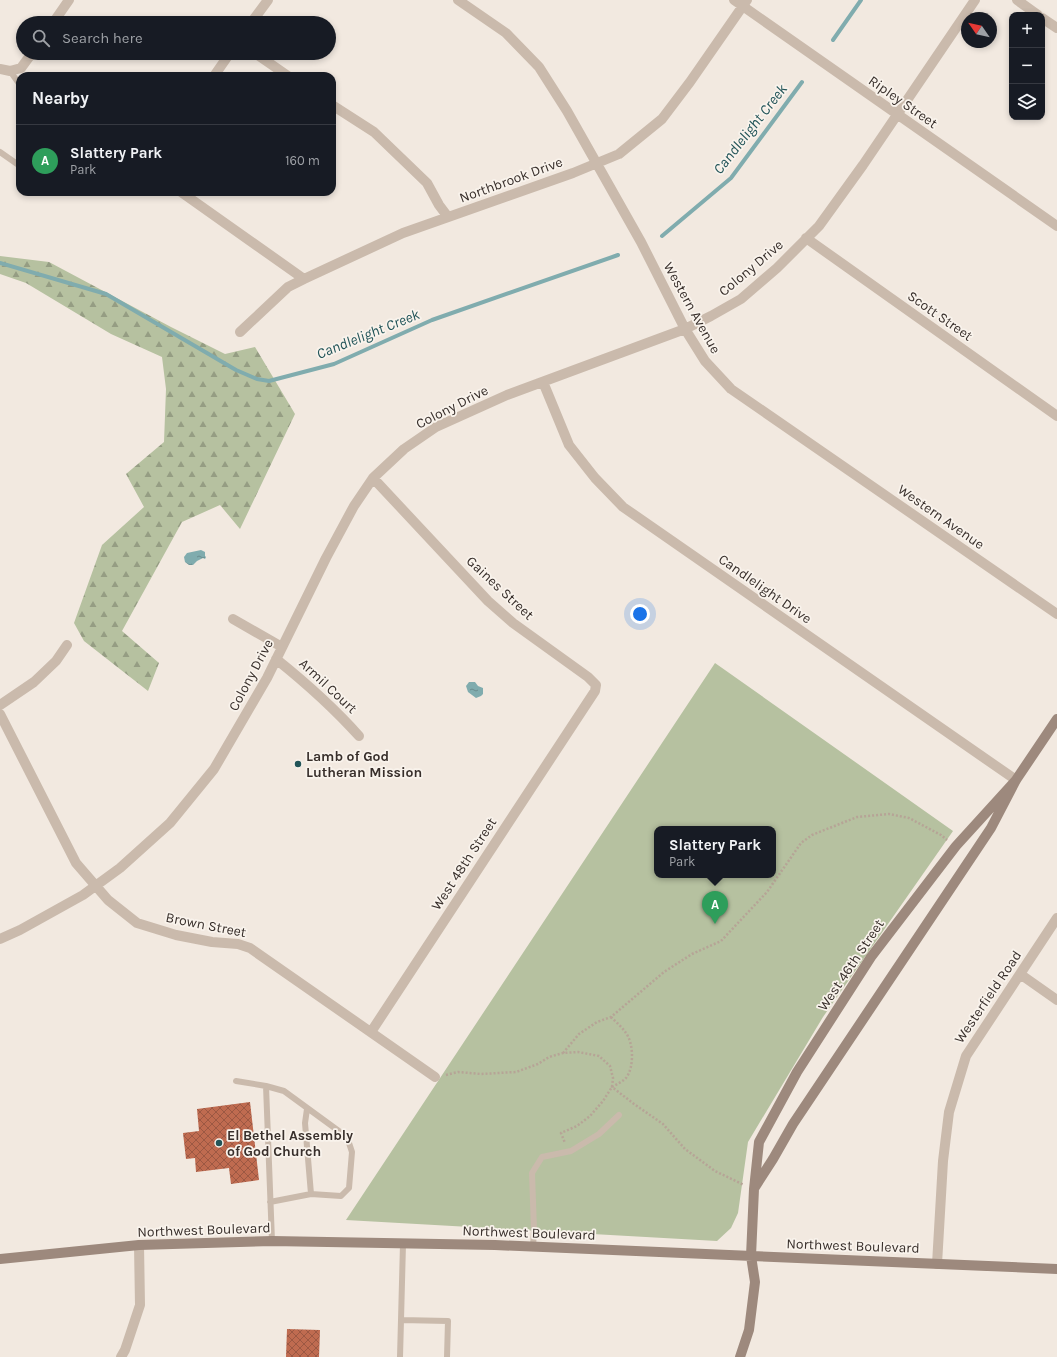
<!DOCTYPE html>
<html lang="en">
<head>
<meta charset="utf-8">
<style>
	:root { --surface:#171b24; --page:#242831; --text:#f1f3f6; --muted:#9ea1a6; --line:#363941; --accent:#2563eb }
	body { margin:0; font-family:Karla,sans-serif; background:var(--page); color:var(--text) }
	.controls { position:absolute; right:12px; top:12px; display:grid; overflow:hidden; border-radius:8px; box-shadow:0 2px 6px #0003 }
	.controls button { width:36px; height:36px; display:grid; place-items:center; padding:0; border:0; border-bottom:1px solid var(--line); background:var(--surface); color:var(--text); font:20px sans-serif }
	.compass { position:absolute; left:961px; top:12px; width:36px; height:36px; border-radius:50%; background:var(--surface); box-shadow:0 2px 6px #0003; rotate:304deg }
	.you { position:absolute; left:640px; top:614px; width:14px; height:14px; margin:-10px; border:3px solid #fff; border-radius:50%; background:#1a73e8; box-shadow:0 0 0 6px #1a73e833 }
	.badge { display:grid; place-items:center; width:26px; height:26px; border-radius:50%; background:var(--accent); color:#fff; font-size:13px; font-weight:700 }
	.pin { position:absolute; translate:-50% -33px; filter:drop-shadow(0 1px 2px #0008) }
	.pin::after { content:''; position:absolute; top:21px; width:14px; height:12px; background:inherit; clip-path:polygon(0 0,100% 0,50% 100%) }
	.popup { position:absolute; left:654px; top:826px; width:122px; height:52px; box-sizing:border-box; display:grid; place-content:center; border-radius:8px; background:var(--surface); filter:drop-shadow(0 1px 3px #0005); font-size:13px; white-space:nowrap; color:var(--muted) }
	.popup b { font-size:15px; color:var(--text) }
	.popup::after { content:''; position:absolute; left:50%; top:100%; margin-left:-8px; border:8px solid transparent; border-top-color:var(--surface) }
	.list { margin:0; padding:0; list-style:none }
	h2 { display:flex; justify-content:space-between; align-items:center; height:52px; margin:0; padding:0 16px; font-size:17px }
	h2 small { font-size:13px; font-weight:400; color:var(--muted) }
	.list li { display:grid; grid-template-columns:26px 1fr auto; gap:12px; align-items:center; box-sizing:border-box; height:72px; padding:0 16px; border-top:1px solid var(--line) }
	.list b { display:block; font-size:15px; white-space:nowrap }
	.list p { margin:0; font-size:13px; white-space:nowrap; color:var(--muted) }
	.list em { font-size:13px; font-style:normal; color:var(--muted) }
	.icon { flex:none; width:22px; height:22px; fill:none; stroke:currentColor; stroke-width:2; stroke-linecap:round; stroke-linejoin:round }
	.map { position:relative; flex:none; width:1057px; height:1357px; overflow:hidden }
	.search { position:absolute; background:var(--surface); box-shadow:0 2px 6px #0003; left:16px; top:16px; width:320px; height:44px; display:flex; align-items:center; gap:10px; box-sizing:border-box; padding:0 14px; border-radius:22px; color:var(--muted); font-size:15px }
	.panel { position:absolute; background:var(--surface); box-shadow:0 2px 6px #0003; left:16px; top:72px; width:320px; height:124px; border-radius:12px }
	.map>svg:first-child { display:block }
</style>
</head>
<body>
<div class="map">
<svg width="1057" height="1357" viewBox="0 0 1057 1357">
	<defs>
		<pattern id="forest-firs" width="22" height="20" patternUnits="userSpaceOnUse"><rect width="22" height="20" fill="#b6c1a0"/><path d="M5 1l3.5 6h-7zM16 11l3.5 6h-7z" fill="#959d83"/></pattern>
		<pattern id="water-ripples" width="26" height="14" patternUnits="userSpaceOnUse"><rect width="26" height="14" fill="#80acae"/><path d="M2 4q2-2 4 0t4 0M15 11q2-2 4 0t4 0" fill="none" stroke="#6a8c8e"/></pattern>
		<pattern id="building-cross-hatch" width="8" height="8" patternUnits="userSpaceOnUse"><rect width="8" height="8" fill="#bf6b50"/><path d="M0 0l8 8M0 8l8-8" fill="none" stroke="#9c5843"/></pattern>
	</defs>
	<rect width="100%" height="100%" fill="#f2e9e0"/>
	<!-- green -->
	<path fill="#b6c1a0" fill-rule="evenodd" d="M715,663L953,831L823,1017L748,1142L738,1213L731,1228L717,1241L346,1220ZM657,829H773V875H657Z"/>
	<!-- forest -->
	<path fill="url(#forest-firs)" d="M0,256L49,262L171,327L225,354L255,347L295,414L240,529L220,505L182,522L122,631L159,663L148,691L84,641L74,623L102,545L144,507L126,474L164,442L166,389L162,357L111,334L26,283L0,274Z"/>
	<!-- water -->
	<path fill="url(#water-ripples)" d="M201,550L205,552V556L206,557L205,559L203,558L197,561L193,565H189L185,562L184,557L187,553Z
		M469,682H475L478,686L483,688V694L481,696L476,698L468,692L466,686Z"/>
	<g fill="none" stroke-linecap="round" stroke-linejoin="round">
		<!-- stream -->
		<path stroke="#80acae" stroke-width="4" d="M833,40L861,0
			M662,236L731,178L802,82
			M0,263L106,294L236,370L257,379L269,381L334,364L432,320L618,255"/>
	</g>
	<!-- building -->
	<path fill="url(#building-cross-hatch)" d="M250,1102L259,1180L231,1184L229,1168L196,1172L195,1158L186,1159L183,1133L199,1131L197,1109Z
		M287,1329L320,1330L319,1357H286Z"/>
	<g fill="none" stroke-linecap="round" stroke-linejoin="round">
		<!-- path -->
		<path stroke="#b6a496" stroke-width="2.5" stroke-dasharray="2 2" stroke-linecap="butt" d="M611,1017C616,1022 622,1027 626,1033C634,1044 634,1068 626,1078C622,1082 617,1084 612,1087L634,1104L663,1124L685,1149L715,1171L744,1185
			M563,1053L579,1034L597,1022L611,1017L664,972L692,954L721,941L767,892L801,843L812,835L857,817L889,814L909,818L941,835L947,840
			M446,1075L458,1072L481,1074L516,1072L538,1064L549,1057L563,1053L578,1052L599,1056L610,1066L613,1078L612,1087L603,1101L590,1116L577,1126L561,1133L565,1143"/>
		<!-- lane -->
		<path stroke="#cabaac" stroke-width="6" d="M10,71L20,85
			M0,152L20,166
			M236,1081L266,1086L284,1091L347,1137L352,1152L349,1188L341,1196L311,1194L270,1202
			M266,1086L272,1241
			M307,1109L305,1123L311,1194
			M533,1247L534,1230L532,1173L542,1157L571,1151L599,1134L619,1115
			M401,1320L403,1244
			M400,1357L401,1320L448,1321L447,1357"/>
		<!-- street -->
		<path stroke="#cabaac" stroke-width="10" d="M458,0L506,33L539,67L567,111L641,242L685,329L705,361L731,389L1057,614
			M734,0L1057,226
			M1017,0L1038,15
			M1042,18L1057,28
			M53,23L69,0
			M251,23L268,0
			M255,53L288,76
			M0,69L10,71L21,68L32,53
			M214,76L230,53
			M332,105L374,132L427,183L439,205L448,217
			M181,192L304,279
			M806,238L1057,416
			M240,332L288,287L304,279L403,233L573,173L619,154L662,119L690,82L747,0
			M543,382L569,445L595,478L623,507L1016,780
			M233,619L282,647
			M276,659C306,683 333,707 359,736
			M0,705L34,682L56,661L67,645
			M0,714L76,863L108,900L137,923L176,935L212,942L238,944L250,948L435,1077
			M0,939L20,930L83,895L120,868L170,823L214,769L267,678L326,558L354,506L373,478L404,449L436,427L507,395L685,329L711,316L741,299L777,268L819,226L863,165L975,0
			M1020,974L1057,1000
			M371,1032L595,691L596,685L588,677L513,623L488,601L373,478
			M937,1264L943,1161L949,1112L966,1056L1057,918
			M121,1357L125,1350L140,1305L139,1245"/>
		<!-- secondary -->
		<path stroke="#9d897d" stroke-width="10" d="M755,1187L773,1159L793,1124L991,828L1016,780L1057,719
			M0,1259L139,1245L272,1241L495,1245L1057,1269
			M740,1357L749,1330L755,1282L751,1256L754,1189L759,1142L797,1072L871,957L956,846L1016,780"/>
	</g>
	<!-- markers -->
	<g fill="#225458" stroke="#f9f3ec" stroke-width="1.5">
		<circle cx="298" cy="764" r="4"/>
		<circle cx="219" cy="1143" r="4"/>
	</g>
	<g text-anchor="middle" dominant-baseline="central" stroke-width="3.5" stroke-linejoin="round" paint-order="stroke">
		<!-- street labels -->
		<g font-size="14" fill="#382f2b" stroke="#f9f3ec">
			<text transform="translate(903 102) rotate(35)">Ripley Street</text>
			<text transform="translate(511 180) rotate(-20)">Northbrook Drive</text>
			<text transform="translate(751 268) rotate(-40)">Colony Drive</text>
			<text transform="translate(692 308) rotate(61)">Western Avenue</text>
			<text transform="translate(940 316) rotate(35)">Scott Street</text>
			<text transform="translate(452 407) rotate(-27)">Colony Drive</text>
			<text transform="translate(941 517) rotate(35)">Western Avenue</text>
			<text transform="translate(500 588) rotate(43)">Gaines Street</text>
			<text transform="translate(765 589) rotate(35)">Candlelight Drive</text>
			<text transform="translate(251 675) rotate(-62)">Colony Drive</text>
			<text transform="translate(328 686) rotate(43)">Armil Court</text>
			<text transform="translate(464 864) rotate(-57)">West 48th Street</text>
			<text transform="translate(206 925) rotate(11)">Brown Street</text>
			<text transform="translate(851 965) rotate(-56)">West 46th Street</text>
			<text transform="translate(988 997) rotate(-56)">Westerfield Road</text>
			<text transform="translate(204 1230) rotate(-2)">Northwest Boulevard</text>
			<text transform="translate(529 1233) rotate(2)">Northwest Boulevard</text>
			<text transform="translate(853 1246) rotate(2)">Northwest Boulevard</text>
		</g>
		<!-- poi labels -->
		<g font-size="14" font-weight="bold" fill="#382f2b" stroke="#f9f3ec" text-anchor="start">
			<text x="306" y="756">Lamb of God<tspan x="306" dy="16">Lutheran Mission</tspan></text>
			<text x="227" y="1135">El Bethel Assembly<tspan x="227" dy="16">of God Church</tspan></text>
		</g>
		<!-- water labels -->
		<g font-size="15" font-style="italic" fill="#225458" stroke="#f9f3ec">
			<text transform="translate(750 129) rotate(-52)">Candlelight Creek</text>
			<text transform="translate(368 334) rotate(-22)">Candlelight Creek</text>
		</g>
	</g>
</svg>
<div class="controls">
<button>+</button>
<button>−</button>
<button><svg class="icon" aria-label="layers" viewBox="0 0 24 24"><path d="M12 4l9 5-9 5-9-5zM3 14l9 5 9-5"/></svg></button>
</div>
<svg class="compass" viewBox="-18 -18 36 36"><path d="M0-13l5 13h-10z" fill="#e53935"/><path d="M0 13l5-13h-10z" fill="#9ea1a6"/></svg>
<div class="you"></div>
<div class="pin badge" style="left:715px;top:924px;background:#2e9e5b">A</div>
<div class="popup"><b>Slattery Park</b>Park</div>
<div class="search"><svg class="icon" aria-label="search" viewBox="0 0 24 24"><circle cx="10" cy="10" r="6"/><path d="M15 15l6 6"/></svg>Search here</div>
<section class="panel">
<h2>Nearby<small></small></h2>
<ul class="list">
<li><span class="badge" style="background:#2e9e5b">A</span><div><b>Slattery Park</b><p>Park</p></div><em>160 m</em></li>
</ul>
</section>
</div>
</body>
</html>
